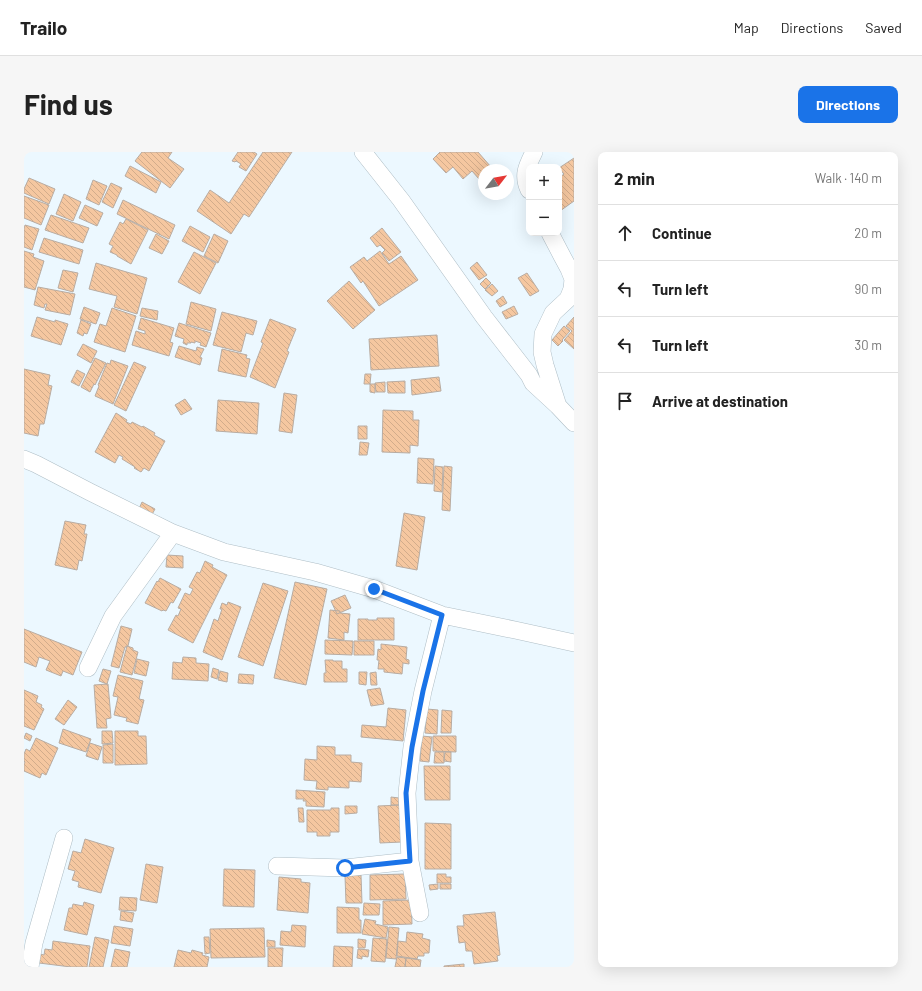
<!DOCTYPE html>
<html lang="en">
<head>
<meta charset="utf-8">
<style>
	:root { --surface:#fff; --page:#f6f6f6; --text:#222; --muted:#767676; --line:#e0e0e0; --accent:#1a73e8 }
	body { margin:0; font-family:Barlow,sans-serif; background:var(--page); color:var(--text) }
	.controls { position:absolute; right:12px; top:12px; display:grid; overflow:hidden; border-radius:8px; box-shadow:0 4px 16px #0002 }
	.controls button { width:36px; height:36px; display:grid; place-items:center; padding:0; border:0; border-bottom:1px solid var(--line); background:var(--surface); color:var(--text); font:20px sans-serif }
	.compass { position:absolute; left:454px; top:12px; width:36px; height:36px; border-radius:50%; background:var(--surface); box-shadow:0 4px 16px #0002; rotate:59deg }
	.stop { position:absolute; width:12px; height:12px; margin:-9px; border:3px solid #1a73e8; border-radius:50%; background:#fff }
	.stop.end { background:#1a73e8; border-color:#fff; box-shadow:0 1px 4px #0008 }
	.list { margin:0; padding:0; list-style:none }
	h2 { display:flex; justify-content:space-between; align-items:center; height:52px; margin:0; padding:0 16px; font-size:17px }
	h2 small { font-size:13px; font-weight:400; color:var(--muted) }
	.list li { display:grid; grid-template-columns:26px 1fr auto; gap:12px; align-items:center; box-sizing:border-box; height:56px; padding:0 16px; border-top:1px solid var(--line) }
	.list b { display:block; font-size:15px; white-space:nowrap }
	.list em { font-size:13px; font-style:normal; color:var(--muted) }
	.icon { flex:none; width:22px; height:22px; fill:none; stroke:currentColor; stroke-width:2; stroke-linecap:round; stroke-linejoin:round }
	.map { position:relative; flex:none; width:550px; height:815px; overflow:hidden; border-radius:8px }
	header { display:flex; align-items:center; gap:24px; box-sizing:border-box; height:56px; padding:0 20px; background:var(--surface); border-bottom:1px solid var(--line) }
	header strong { font-size:19px }
	nav { display:flex; gap:22px; margin-inline-start:auto; font-size:14px }
	.intro { display:flex; align-items:center; justify-content:space-between; box-sizing:border-box; height:96px; padding:0 24px }
	h1 { margin:0; font-size:28px }
	.button { padding:10px 18px; border-radius:8px; background:var(--accent); color:#fff; font-size:14px; font-weight:700 }
	main { display:flex; gap:24px; padding:0 24px }
	aside { flex:1; background:var(--surface); border-radius:8px; box-shadow:0 4px 16px #0002 }
	.map>svg:first-child { display:block }
</style>
</head>
<body>
<header>
<strong>Trailo</strong>
<nav><a>Map</a><a>Directions</a><a>Saved</a></nav>
</header>
<div class="intro"><h1>Find us</h1><a class="button">Directions</a></div>
<main>
<div class="map">
<svg width="550" height="815" viewBox="0 0 550 815">
	<defs>
		<pattern id="building-back-hatch" width="6" height="6" patternUnits="userSpaceOnUse"><rect width="6" height="6" fill="#f5c7a0"/><path d="M-1 5l2 2M0 0l6 6M5-1l2 2" fill="none" stroke="#d2ac8b"/></pattern>
	</defs>
	<rect width="100%" height="100%" fill="#ecf8ff"/>
	<!-- building -->
	<path fill="url(#building-back-hatch)" stroke="#b8aca2" d="M118,0H148L144,6L160,17L146,36L111,9Z
		M214,0H230L233,2L222,19L215,15L217,12L212,9L211,10L208,9Z
		M239,0H268L225,65L220,62L207,82L173,59L186,38L205,51Z
		M416,0H454L467,15L465,18H460V22L455,27L448,19L439,27L429,15L422,21L409,7Z
		M550,6V49L536,59L535,57V26L540,22L535,16Z
		M106,14L137,30L132,41L101,24Z
		M5,26L31,37L25,52L0,41V37Z
		M69,28L83,34L75,53L62,47Z
		M87,31L98,36L89,56L78,50Z
		M40,42L57,50L49,69L32,62Z
		M0,44L25,53L17,73L0,66Z
		M99,48L151,73L145,87L93,62Z
		M61,53L79,61L73,74L55,66Z
		M27,63L65,76L59,91L21,78Z
		M102,67L124,78L107,112L93,104V103L86,100L89,94L85,92L96,70L99,72Z
		M1,73L15,77L8,98L0,95V77Z
		M166,74L186,85L179,100L158,89Z
		M358,76L377,100L365,109L358,101L361,98L356,93L353,95L346,86Z
		M132,82L145,89L138,102L125,96Z
		M190,82L204,89L194,111L180,104Z
		M20,86L59,98L55,112L15,100Z
		M0,99L10,102L9,105L20,109L11,138L0,135Z
		M356,99L365,112L377,104L394,128L355,154L339,129L337,131L326,115L340,105L343,109Z
		M170,100L192,111L176,142L154,130Z
		M453,110L463,123L455,128L446,116Z
		M72,111L123,126L113,162L90,155L93,144L65,137Z
		M39,118L54,121L49,140L34,136Z
		M503,121L515,139L506,144L494,126Z
		M462,126L467,131L461,137L456,132Z
		M325,129L351,158L329,177L303,149Z
		M468,132L474,139L468,144L461,138Z
		M14,135L51,142L46,163L21,158L23,152H21L20,156L10,153Z
		M479,144L483,151L476,155L472,149Z
		M167,150L192,157L187,179L162,172Z
		M490,154L494,162L482,167L478,160Z
		M60,155L76,161L72,172L56,167Z
		M88,156L112,164L101,200L70,190L76,172L82,174Z
		M118,156L134,159L133,168L116,164Z
		M198,160L233,169L229,183L222,181L217,200L189,193Z
		M13,165L31,170V168L44,172L37,193L7,184Z
		M550,165V197L540,188L548,179L542,174Z
		M117,166L150,176L146,190L149,191L145,204L108,193L112,179L121,182V179L114,177Z
		M246,167L272,177L263,199L265,200L251,236L226,225L239,191L237,190Z
		M57,168L67,172L63,182L60,181L59,184L53,181Z
		M155,171L187,181L182,195L176,193L177,191L171,189V191L167,190V191H163V193L159,191L160,187L151,184Z
		M540,174L546,179L538,188L539,189L534,194L528,188Z
		M413,183L415,214L347,218L345,187Z
		M59,192L73,199L67,211L53,203Z
		M155,194L172,199L173,195L180,197L176,205L178,206L176,213L151,205Z
		M198,197L223,203L222,206L226,207L222,225L194,219Z
		M71,206L82,211L71,233L70,232L66,240L57,235Z
		M87,208L104,214L89,252L71,244L75,234L74,233L83,211L86,212Z
		M110,210L122,215L102,259L90,253Z
		M0,217L26,223L24,233L28,234L20,272H16L14,284L0,281Z
		M53,218L61,222L55,234L47,230Z
		M341,222H347L346,232H340Z
		M415,225L417,239L388,243L387,228Z
		M381,229V241H364L363,230Z
		M361,230V240H352L351,231Z
		M346,232H351V241L346,240Z
		M260,241L273,243L268,281L255,279Z
		M161,247L168,257L157,263L151,253Z
		M194,248L235,251L233,282L192,279Z
		M359,258L389,259V268H395L394,294L386,293V301L358,300Z
		M92,261L103,268L102,270L107,272L108,270L118,275L119,274L131,281L130,283L141,289L125,319L120,316L117,320L110,316L111,315L98,307L99,305L95,303L91,311L71,300Z
		M334,274H343V287H334Z
		M336,290L345,291L343,303H335Z
		M394,306L410,307L409,332L393,331Z
		M411,314L419,315L418,340L410,339Z
		M420,314L428,315L426,359L418,358Z
		M118,350L131,357L126,366L114,359Z
		M380,361L401,365L393,418L372,414Z
		M41,369L62,373L60,382H63L58,409L55,408L53,418L31,413Z
		M143,403L159,404V416L142,415Z
		M181,409L189,413L188,415L203,423L169,491L144,478L152,463L154,464L157,457L154,456L161,441L166,443L169,437L165,435L173,420L176,421Z
		M136,426L157,437L149,451L147,450L142,459L139,458L138,459L121,451L133,429L134,430Z
		M271,430L303,437L282,533L250,526Z
		M239,431L264,439L239,514L214,505Z
		M321,443L327,456L313,462L307,449Z
		M204,450L217,455L198,508L179,500L190,467L194,469L198,457H196L198,451L203,453Z
		M306,458L316,459V461L326,462L324,481L320,480V488L304,486Z
		M353,466H370V488H334V467H344V468H353Z
		M97,474L108,477L104,494H102V495H101L95,516L87,514Z
		M0,477L58,500L49,523L39,519L37,524L22,518L26,509L15,505L12,515L0,510Z
		M301,488L329,489L328,503L301,502Z
		M330,489H350V503H330Z
		M357,492L383,495L382,507L385,508V512L379,511L378,522L360,520V517H354L355,508H353L354,497L357,498Z
		M103,494L109,496V498L114,500L108,523L96,520Z
		M159,505L172,506V511L185,512L184,529L148,527L149,510L158,511Z
		M113,507L125,510L122,524L110,521Z
		M301,508H309V509H318V517H323V530H300V521H302Z
		M189,516L195,518L193,527L187,525Z
		M79,517L87,519L83,532L75,529Z
		M196,519L204,521L203,530L194,528Z
		M335,520H343L342,533L335,532Z
		M352,520L353,533H347L346,521Z
		M215,522L230,523L229,532L214,531Z
		M94,523L119,529L115,547L120,548L114,572L102,569L103,566L90,563L94,545L89,544Z
		M84,532L87,566L82,567L83,576H73L70,533Z
		M356,536L360,552L347,554L343,538Z
		M0,538L14,544L12,550L18,553L17,555L20,557L10,578L0,574Z
		M44,548L53,555L40,573L31,567Z
		M364,556L382,558L379,589L337,585L338,573L362,575Z
		M403,557L414,558L413,582L401,581Z
		M418,558L428,559L427,581H417Z
		M39,577L67,587L62,600L35,591Z
		M78,579H88L89,591L78,592Z
		M91,579H114V584H122L123,612L91,613Z
		M2,581L8,584L6,589L0,586Z
		M398,584L408,585L405,610L396,609Z
		M409,584H432V600L409,599Z
		M12,586L34,596L22,623L18,621L16,626L0,619V612L1,610L0,609V602L2,597L6,599Z
		M66,591L78,595L74,608L62,604Z
		M89,592V611H79V593Z
		M293,594L311,595V603H327V610L338,611L337,630L325,629V636L304,635V638L292,637L293,629L280,628L281,607L293,608Z
		M411,600H420V611H410Z
		M421,600H427V610L420,609Z
		M400,614H426V648H401Z
		M272,638L301,640L300,655L282,654V649H279L280,647H272Z
		M367,645L375,646V653H367Z
		M376,653L378,690L356,691L354,654Z
		M321,654H333V661L321,662Z
		M274,656H279L280,670H275Z
		M307,656H315V680H306V684H293V680H283V658H307Z
		M401,671L427,672V717H401Z
		M61,687L90,696L77,741L54,735L55,730L48,728L51,719L44,717L49,699L57,701Z
		M122,712L139,715L133,751L116,748Z
		M200,717L231,718L230,755L199,754Z
		M381,722L382,747L346,748V723Z
		M413,722H422V725H427V731H413Z
		M337,723L338,751H322L321,724Z
		M255,725L277,727V730L286,731L284,761L253,758Z
		M414,732V737L406,738L405,733Z
		M416,732H427V737H416Z
		M96,745L113,746L112,759L95,758Z
		M387,748L388,772L359,773V749Z
		M60,750L70,753L63,783L40,778L45,756H48L49,752L59,754Z
		M340,751L356,752L355,763H339Z
		M313,755L335,756V768H337V781H313Z
		M97,759L110,761L108,770L96,768Z
		M471,760L476,803L473,804L474,809L450,812L448,799H442L441,790L435,791L433,774H440L439,763Z
		M341,767L352,769L351,772L364,775L362,786L338,782Z
		M268,773L282,774L281,795L256,793L257,779L267,780Z
		M90,774L109,777L106,794L87,791Z
		M365,775L375,776L372,807L362,806Z
		M240,776L241,805L187,806L186,777Z
		M383,780L399,782L398,786L406,788L405,801H400V804H394L393,807L373,804L374,789L382,790Z
		M71,785L85,788L79,815H65Z
		M180,785H185L186,801L181,802Z
		M349,786L363,787L361,810L347,809Z
		M334,787L342,788L341,796H334Z
		M243,788L251,789V795H243Z
		M29,789L66,794L63,815H47L15,811L16,802L20,803L21,797L28,798Z
		M310,794L329,795L328,815H309Z
		M244,796H259L258,815H244Z
		M91,797L106,800L103,815H87Z
		M334,797L345,798L344,805L338,804V807L333,806Z
		M154,798L167,801L168,798L179,801L178,803L185,805L183,815H150Z
		M373,805L382,806L381,815H371Z
		M382,806L397,808L396,815H381Z
		M440,812V815H420V814Z"/>
	<g fill="none" stroke-linecap="round" stroke-linejoin="round">
		<!-- street casing -->
		<g stroke="#afbec6" stroke-width="18">
			<path id="street" d="M339,0L377,48L460,165L505,223L509,231L534,254
				M505,38C498,23 503,14 510,0
				M526,81L538,104L545,117L549,127L548,137L544,147L529,161L519,182L518,200L521,213L534,254L550,271
				M0,307L12,312L66,340L149,381L200,400L291,420L350,437L418,463L491,478L550,491
				M64,516L89,464L149,381
				M253,714L321,716L386,709
				M396,761L386,709L383,641L388,595L399,539L418,463
				M6,815L10,791L40,686"/>
		</g>
		<!-- street -->
		<use href="#street" stroke="#fff" stroke-width="17"/>
	</g>
	<g fill="none" stroke-linecap="round" stroke-linejoin="round">
		<!-- route -->
		<path stroke="#1a73e8" stroke-width="5" d="M321,716L386,709L382,641L388,595L399,539L418,463L350,437"/>
	</g>
</svg>
<div class="controls">
<button>+</button>
<button>−</button>
</div>
<svg class="compass" viewBox="-18 -18 36 36"><path d="M0-13l5 13h-10z" fill="#e53935"/><path d="M0 13l5-13h-10z" fill="#767676"/></svg>
<div class="stop" style="left:321px;top:716px"></div>
<div class="stop end" style="left:350px;top:437px"></div>
</div>
<aside>
<h2>2 min<small>Walk · 140 m</small></h2>
<ul class="list">
<li><svg class="icon" aria-label="ahead" viewBox="0 0 24 24"><path d="M12 20V5M6 11l6-6 6 6"/></svg><div><b>Continue</b></div><em>20 m</em></li>
<li><svg class="icon" aria-label="left" viewBox="0 0 24 24"><path d="M17 20v-9H6M10 6l-5 5 5 5"/></svg><div><b>Turn left</b></div><em>90 m</em></li>
<li><svg class="icon" aria-label="left" viewBox="0 0 24 24"><path d="M17 20v-9H6M10 6l-5 5 5 5"/></svg><div><b>Turn left</b></div><em>30 m</em></li>
<li><svg class="icon" aria-label="arrive" viewBox="0 0 24 24"><path d="M6 21V4h12l-3 4 3 4H6"/></svg><div><b>Arrive at destination</b></div></li>
</ul>
</aside>
</main>
</body>
</html>
